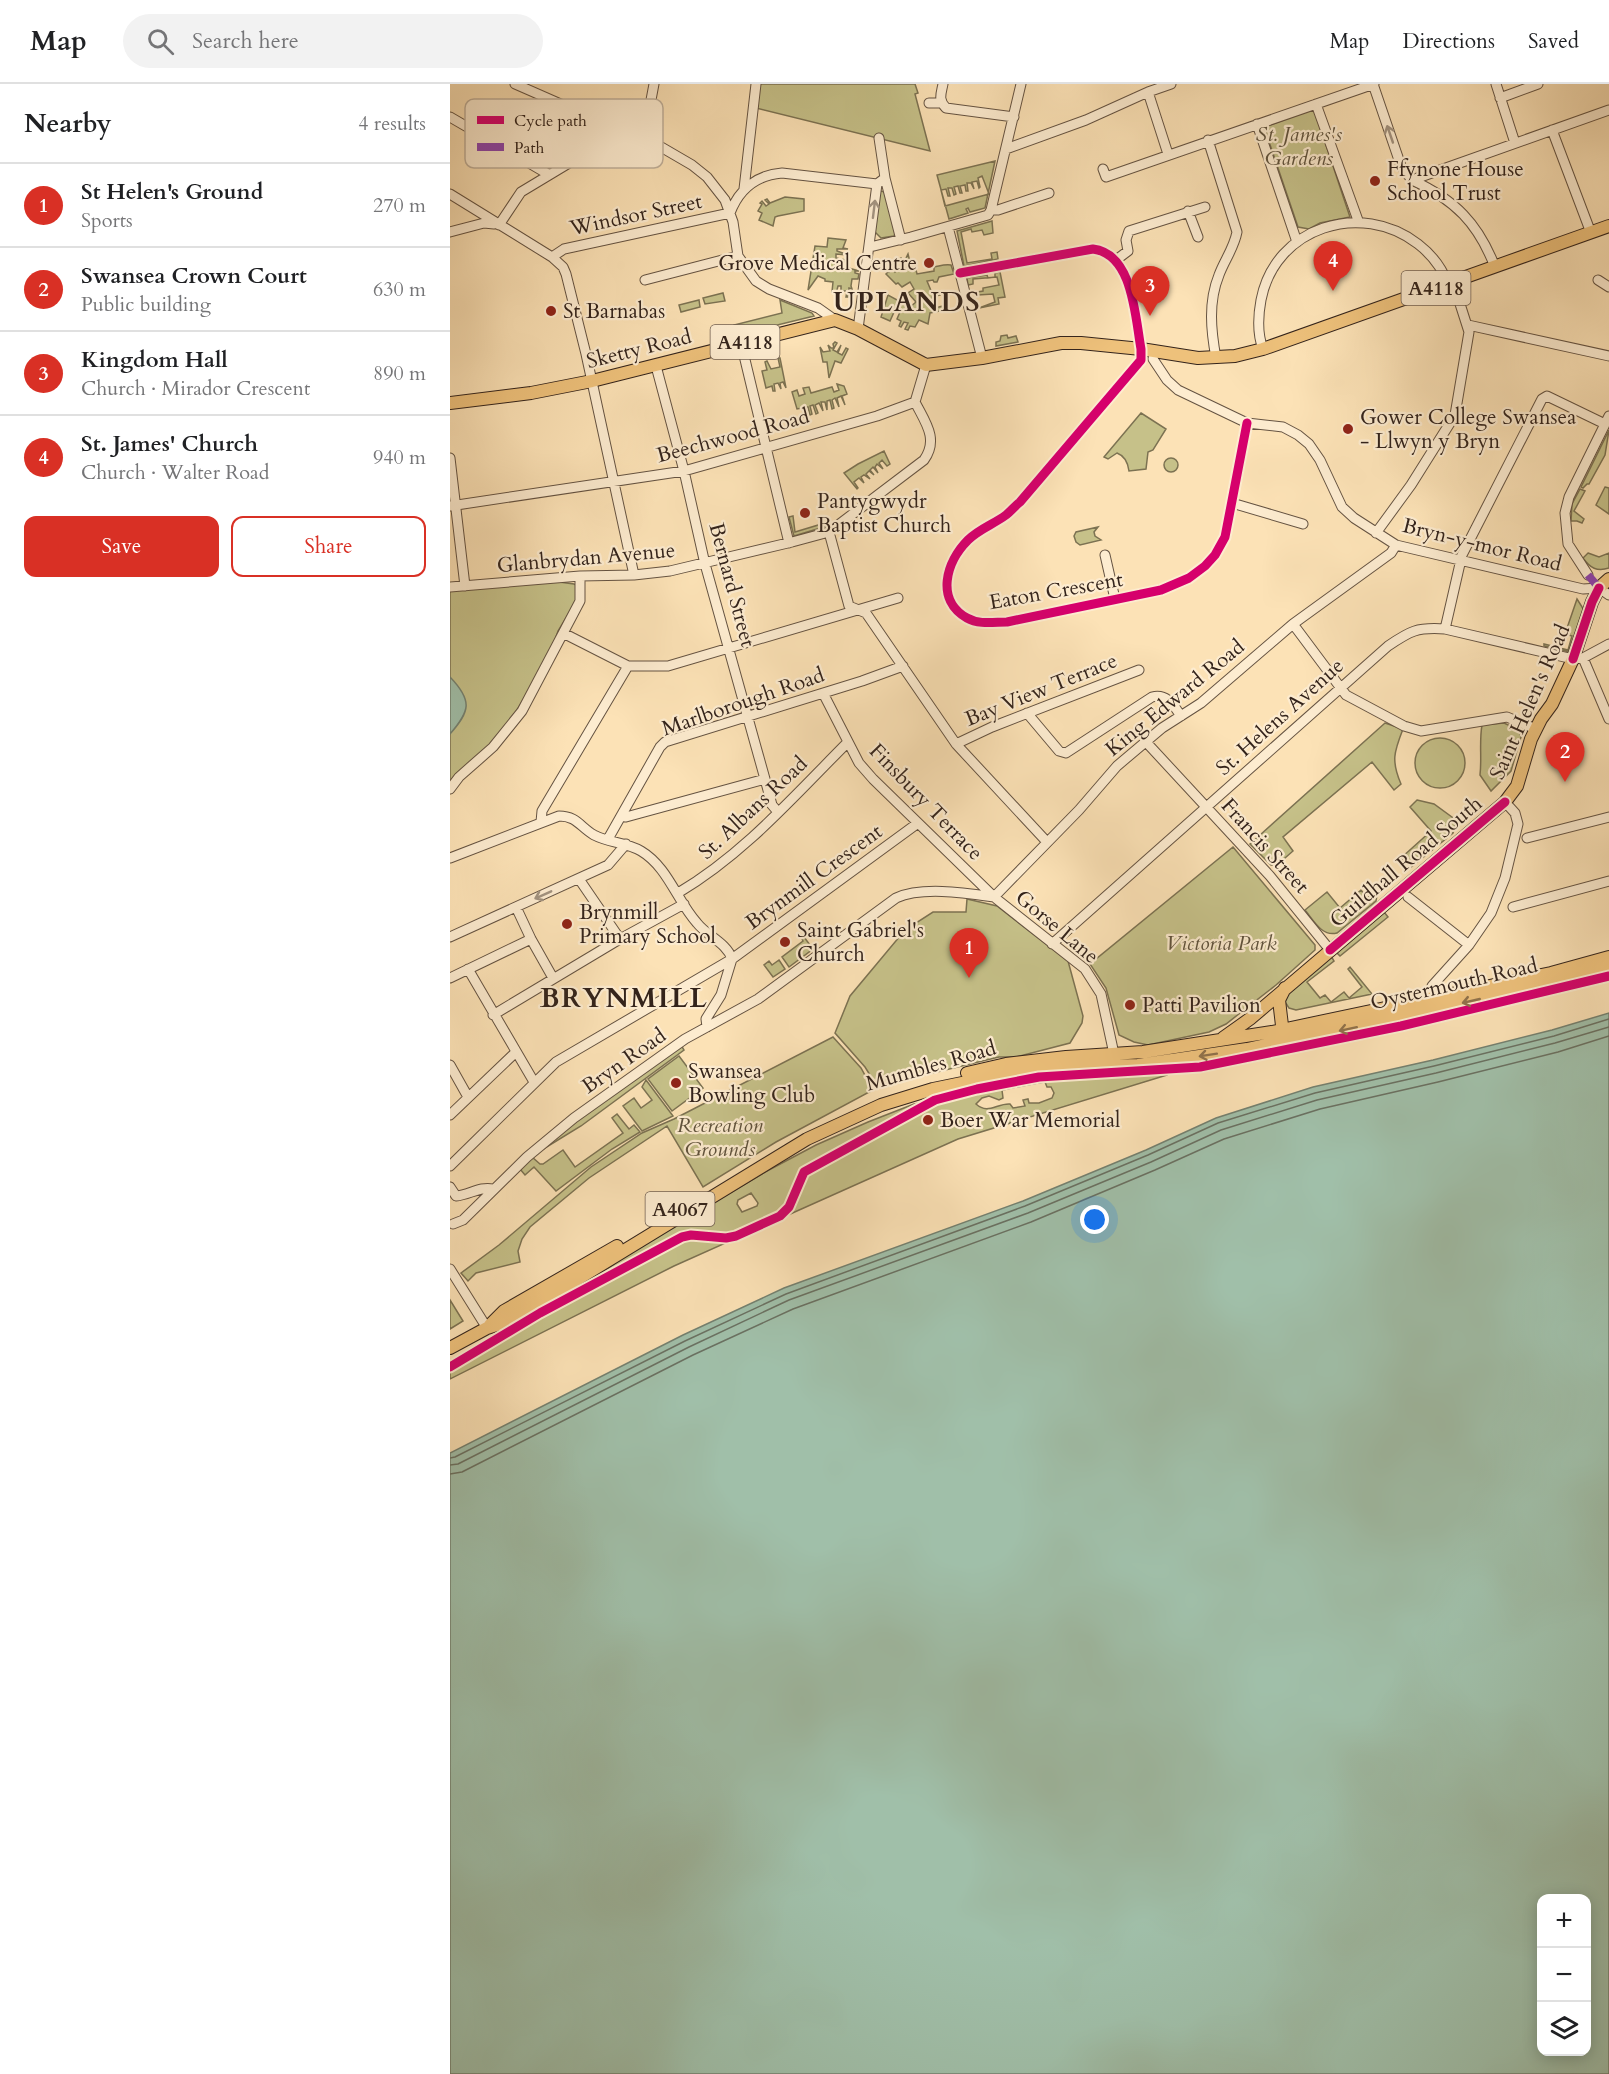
<!DOCTYPE html>
<html lang="en">
<head>
<meta charset="utf-8">
<style>
	:root { --surface:#fff; --page:#f2f2f2; --text:#202124; --muted:#757577; --line:#e0e0e0; --accent:#d93025 }
	body { margin:0; font-family:Cardo,serif; background:var(--page); color:var(--text) }
	.controls { position:absolute; right:18px; bottom:18px; display:grid; overflow:hidden; border-radius:12px; box-shadow:0 3px 15px #0003 }
	.controls button { width:54px; height:54px; display:grid; place-items:center; padding:0; border:0; border-bottom:2px solid var(--line); background:var(--surface); color:var(--text); font:30px sans-serif }
	.you { position:absolute; left:645px; top:1136px; width:21px; height:21px; margin:-15px; border:4px solid #fff; border-radius:50%; background:#1a73e8; box-shadow:0 0 0 9px #1a73e833 }
	.badge { display:grid; place-items:center; width:39px; height:39px; border-radius:50%; background:var(--accent); color:#fff; font-size:20px; font-weight:700 }
	.pin { position:absolute; translate:-50% -50px; filter:drop-shadow(0 2px 3px #0008) }
	.pin::after { content:''; position:absolute; top:32px; width:21px; height:18px; background:inherit; clip-path:polygon(0 0,100% 0,50% 100%) }
	.list { margin:0; padding:0; list-style:none }
	h2 { display:flex; justify-content:space-between; align-items:center; height:78px; margin:0; padding:0 24px; font-size:26px }
	h2 small { font-size:20px; font-weight:400; color:var(--muted) }
	.list li { display:grid; grid-template-columns:39px 1fr auto; gap:18px; align-items:center; box-sizing:border-box; height:84px; padding:0 24px; border-top:2px solid var(--line) }
	.list b { display:block; font-size:22px; white-space:nowrap }
	.list p { margin:0; font-size:20px; white-space:nowrap; color:var(--muted) }
	.list em { font-size:20px; font-style:normal; color:var(--muted) }
	.actions { display:flex; gap:12px; padding:18px 24px }
	.actions a { flex:1; padding:14px 0; border:2px solid var(--accent); border-radius:12px; text-align:center; font-size:21px; color:var(--accent) }
	.actions .main { background:var(--accent); color:#fff }
	.icon { flex:none; width:33px; height:33px; fill:none; stroke:currentColor; stroke-width:2; stroke-linecap:round; stroke-linejoin:round }
	.map { position:relative; flex:none; width:1159px; height:1990px; overflow:hidden }
	header { display:flex; align-items:center; gap:36px; box-sizing:border-box; height:84px; padding:0 30px; background:var(--surface); border-bottom:2px solid var(--line) }
	header strong { font-size:28px }
	nav { display:flex; gap:33px; margin-inline-start:auto; font-size:21px }
	.search { width:420px; height:54px; background:var(--page); display:flex; align-items:center; gap:15px; box-sizing:border-box; padding:0 21px; border-radius:33px; color:var(--muted); font-size:22px }
	main { display:flex }
	aside { flex:1; background:var(--surface) }
	.map>svg:first-child { display:block }
</style>
</head>
<body>
<header>
<strong>Map</strong>
<div class="search"><svg class="icon" aria-label="search" viewBox="0 0 24 24"><circle cx="10" cy="10" r="6"/><path d="M15 15l6 6"/></svg>Search here</div>
<nav><a>Map</a><a>Directions</a><a>Saved</a></nav>
</header>
<main>
<aside>
<h2>Nearby<small>4 results</small></h2>
<ul class="list">
<li><span class="badge">1</span><div><b>St Helen's Ground</b><p>Sports</p></div><em>270 m</em></li>
<li><span class="badge">2</span><div><b>Swansea Crown Court</b><p>Public building</p></div><em>630 m</em></li>
<li><span class="badge">3</span><div><b>Kingdom Hall</b><p>Church · Mirador Crescent</p></div><em>890 m</em></li>
<li><span class="badge">4</span><div><b>St. James' Church</b><p>Church · Walter Road</p></div><em>940 m</em></li>
</ul>
<div class="actions"><a class="main">Save</a><a>Share</a></div>
</aside>
<div class="map">
<svg width="1159" height="1990" viewBox="0 0 1159 1990">
	<rect width="100%" height="100%" fill="#fce2b6"/>
	<filter id="stains"><feTurbulence type="fractalNoise" baseFrequency=".00333" numOctaves="4"/><feColorMatrix values="0 0 0 0 .2 0 0 0 0 .09 0 0 0 0 .02 0 0 0 .5 -.17"/></filter>
	<radialGradient id="worn" r=".72"><stop offset=".6" stop-color="#630" stop-opacity="0"/><stop offset="1" stop-color="#630" stop-opacity=".3"/></radialGradient>
	<!-- green -->
	<path fill="#c6c189" stroke="#7c7252" stroke-width="1.5" fill-rule="evenodd" d="M309,0H465L468,9L465,10L480,67L306,24Z
		M864,25L900,133L870,139L859,145L848,143L814,43Z
		M545,77L535,124L520,128L518,124L516,125L518,129L499,135L487,91ZM532,92L539,110L495,122L491,106L496,105L498,112H500L498,104H502L504,111L506,110L504,103L508,102L510,109H512L510,102L515,101L516,107H518L517,99H521L524,105L522,98L527,97L529,104L530,103L528,94Z
		M429,107L437,108L446,147L444,152L431,154L425,148Z
		M335,113L354,115V127L328,132L325,133L323,142L309,136L312,129L308,127L312,120L310,119L312,117L316,122L319,120L315,116L317,115L320,119Z
		M542,137L543,149L534,151L532,146L522,148L521,145L511,148L517,179L542,175L541,169L547,168L548,175L514,182L507,147Z
		M378,154L396,156L393,164L398,165H387V167L398,171L386,170V174L396,176V178L386,177L385,180L409,187H405V189L409,190L408,195H402L401,202L402,205L399,204L398,213H396L397,207H391V202H388L386,210L382,208L383,198L375,197V195L368,192L358,206L365,162L377,163Z
		M458,170L460,178H464L467,190L484,187V183C490,182 494,180 501,181L504,190L489,193L487,198H484L483,196L477,197L482,209L489,208L490,211L482,213L485,224L493,222L494,226L480,229L478,240L469,236L465,243L460,242L458,246L455,245L458,239L454,238L451,243L449,242L451,237L447,235L450,228L445,226L440,237L431,233L438,211L460,223L466,218L458,209L464,205L460,198L452,203L448,199L446,200L436,190L438,188L433,180L439,188L441,185L439,178L445,188L448,185L443,177L449,185L452,183L449,175L451,174L455,185L458,184L456,174Z
		M550,188L555,213L548,214L549,220L524,225L523,218H527L529,224L545,218L543,210L528,211L527,208L533,207V204L549,201L547,193L523,195V200L518,201L517,194L537,191L538,194L545,193V189Z
		M273,209L275,217L255,220L253,214Z
		M249,216L250,223L231,228L229,221Z
		M330,216L362,229L364,232L286,251L284,241L332,229Z
		M557,251L558,254L566,252L568,258L546,262V258L550,257L551,252Z
		M385,258L387,259L383,266L387,268L391,261L388,269L392,271L396,264L398,265L391,279L385,277L379,294L377,278H373L370,263L373,268L380,267L378,261L381,264H384L383,260Z
		M328,274H330L336,304L333,298L330,299L331,305L328,299L324,300L325,307H323L322,302L316,304L312,287L317,286L315,278L317,277L321,285L330,283Z
		M387,300L394,302L397,310L392,312L395,321L391,312L387,314L389,323L385,314L382,316L384,324L382,325L380,316L377,317V326L375,318H371L373,327L369,319L365,321L368,329L366,330L363,321L360,322L362,330L360,331L358,323H355L357,332L354,333L352,324L347,325L342,308L347,306L349,312L355,310L353,304L359,303L361,309L382,303L384,308L389,306Z
		M691,329L716,345L703,366L698,368L696,385L679,387C678,379 675,372 667,369L658,375L654,373Z
		M1159,346L1155,371L1139,400H1137L1133,404L1131,403Z
		M434,367L440,380L437,382L432,376L429,379L433,385L427,380L425,383L428,389L423,383L420,386L424,391L419,387L416,390L420,395L414,391L411,393L414,399L409,394L404,398L408,404L407,405L394,389L408,380Z
		M714 381a7 7 0 1 1 14 0a7 7 0 1 1-14 0Z
		M1155,403L1159,404V430L1146,421Z
		M1130,405L1135,407L1124,427L1134,435L1132,439L1127,437H1121L1122,420Z
		M343,432L345,448L375,439L377,442L344,452L339,433Z
		M648,443L644,448L645,452L651,456L630,461L626,458L624,452L626,448Z
		M1138,469L1149,473L1159,469V484C1147,488 1140,484 1133,474Z
		M94,496L124,500L127,502V516L108,547L105,556C89,586 74,619 53,646C38,665 18,681 0,698V503Z
		M1127,515L1134,526L1120,568L1094,562V560L1118,566L1122,552L1115,550Z
		M935,639L953,645C944,668 941,677 951,700L944,706L922,678L833,753L843,767L827,781H821L800,760Z
		M1054,639L1069,646L1071,653L1061,687L1041,707L1030,691C1032,674 1029,658 1032,641Z
		M965 679a25 25 0 1 1 50 0a25 25 0 1 1-50 0Z
		M967,716L984,720L1006,736L1003,749L960,784L951,774L981,747L960,723Z
		M783,763L865,861V866L826,901L776,940L759,948L698,961L684,958L669,951L656,904L640,880Z
		M911,806L917,814L925,809L927,811L926,817L887,849C872,853 864,837 855,826L877,808L890,824Z
		M517,815L547,822L618,877L633,932L632,939L620,959L566,973H549L433,1001L425,999L415,983L385,949L400,912L455,846L483,828H516Z
		M934,828L938,833L890,872L886,868Z
		M354,853L363,865L339,883L332,873L353,857L352,855Z
		M881,872L884,877L857,898L870,914L875,911L881,918L894,908L899,914L912,903L898,885L900,883L922,910L846,926L839,924L835,918L839,907Z
		M329,876L335,885L323,893L314,881L319,877L322,881Z
		M383,953L411,984L423,1006L326,1058L253,1103L217,1042L139,1094L80,1143L72,1155L68,1167L70,1178L26,1189L18,1197L11,1189L49,1161L141,1083L192,1049L224,1035Z
		M231,961L234,966L131,1042L90,1067L125,1037Z
		M229,972L253,1004L222,1027L198,995Z
		M716,988L717,991L508,1055L224,1182L0,1295V1282L30,1271L195,1159L317,1087L366,1061L418,1038L464,1020L521,1010L570,999ZM595,998L597,1003H601L604,1009L602,1014L589,1019H579L578,1015L573,1016L575,1022L563,1024L560,1020C547,1019 538,1031 526,1020L532,1014L539,1012L549,1016L553,1014L552,1006C567,1003 581,1000 595,998ZM301,1109L308,1119L307,1122L292,1128L287,1120L288,1116Z
		M196,996L223,1032L192,1047L173,1022L184,1014L191,1024L202,1016L192,1003Z
		M167,1030L179,1045L184,1041L190,1048L162,1065L106,1107L84,1083L75,1091L70,1085L82,1073L90,1080H93L113,1066L125,1083L173,1049L162,1034Z
		M0,1216L13,1237L0,1245Z"/>
	<!-- water -->
	<path fill="#a0bfa9" stroke="#748170" stroke-width="1.5" fill-rule="evenodd" d="M0,593C23,617 20,627 0,650Z
		M1159,929V1990H0V1369L233,1251L334,1204L573,1117L696,1066L766,1034L863,1003L983,976L1102,946ZM1136,1814V1968H1092V1814Z"/>
	<g fill="none" stroke-linecap="round" stroke-linejoin="round">
		<!-- shore -->
		<path stroke="#6a7162" stroke-width="1.5" d="M0,1374L5,1373L235,1257L336,1210L575,1122L698,1071L768,1039L865,1009L984,982L1104,952L1159,935
			M0,1381L8,1380L239,1263L339,1216L578,1129L701,1078L771,1046L867,1016L986,989L1105,959L1159,943
			M0,1390L12,1388L243,1271L343,1225L581,1138L705,1086L774,1055L870,1025L988,998L1108,968L1159,952"/>
		<!-- minor casing -->
		<g stroke="#655342" stroke-width="11">
			<path id="minor" d="M65,0L113,21L175,42L242,81L257,93L275,116L283,138L288,172L306,197L319,205L368,224L385,236
				M493,0C491,10 488,16 496,24L564,33
				M923,0L951,82L962,96C1005,116 1028,139 1045,183
				M1046,0L1065,59
				M698,8L718,70
				M1050,14L1088,0
				M479,19H491
				M866,20L909,139
				M0,33L98,90
				M807,40L847,158
				M1102,46L1141,149
				M194,53L204,0
				M758,56L787,148C784,164 774,177 769,191C758,218 761,247 766,274
				M556,65L636,36L698,8L721,0
				M653,85L656,93L924,0
				M435,94L451,156
				M962,96L1159,26
				M294,105L306,0
				M0,110L102,173L113,183L116,190L136,270L184,491
				M541,126L571,0
				M541,126H548L599,109
				M738,127L748,153
				M49,141L71,108L169,49L175,42
				M498,143L532,274
				M0,148L34,139L44,140
				M420,163L461,153L538,131L541,126
				M102,173L114,165L280,129C289,105 307,91 332,89L427,100
				M666,176L678,167L676,156L679,147L755,123
				M510,189L643,165C683,170 685,232 691,265V276L570,418C565,422 561,427 556,431C544,440 529,445 518,456C496,478 485,516 517,534C529,541 544,538 557,538L711,506L739,494L755,482L765,471L775,453L797,339
				M195,196L288,172
				M1148,196L1159,203
				M1018,241L1159,272
				M408,245L427,100L435,94L429,54
				M291,259L339,459
				M813,265C807,249 808,232 811,216C825,143 911,116 968,160C981,170 992,184 998,200
				M704,267L703,275L717,296L728,306L797,339L833,343L848,351L859,360L870,376L892,423L904,434L946,461L1133,505L1149,504L1159,511
				M206,282L234,387L255,480L315,695L322,721L328,728
				M465,318L476,281
				M0,374L15,502
				M782,419L853,440
				M0,422L234,387L427,332L465,318
				M379,448L399,522L416,529L506,660L597,758
				M926,449L961,401L1005,331L1019,248L1003,198
				M655,471L665,515
				M1138,491L1118,460L1115,429L1119,413L1159,332
				M0,503L130,492L184,491L220,487L342,458L379,448L474,376C489,355 475,338 465,318
				M843,540L896,611L954,642L971,647L1057,633L1086,645
				M995,545L1012,471L1092,315L1097,312L1155,340
				M115,550L178,582H218L448,514
				M1133,574L1159,635
				M373,609L409,679L423,695L544,813L635,885L651,910L664,970
				M577,629L609,667L616,669L702,613C717,609 724,622 731,632
				M696,658L820,792L880,866
				M506,660L542,643L689,586
				M0,705L9,693L43,663L72,627L130,517V492
				M171,732L176,733L315,695
				M91,738L92,727L178,582
				M1077,754L1159,733
				M158,755L210,663L215,658L412,597L453,582
				M0,774L109,732C127,732 130,743 144,751C159,759 176,758 191,767C218,783 227,817 247,839C257,852 277,859 282,875
				M129,795L170,855
				M228,809C294,770 344,712 398,658
				M544,813L629,726L667,682L712,644L751,619L843,540L941,469L946,461
				M958,813L1019,861
				M66,823L81,855L103,894
				M1063,823L1159,797
				M0,853L158,781L176,760
				M602,860L938,562C960,547 967,543 995,545L1123,575L1133,574L1159,560
				M18,885L84,998
				M0,894L81,855
				M982,914V902L1019,861L1041,829L1055,794L1068,740L1065,729L1055,718
				M43,931L170,855L234,820
				M257,943L256,935L271,911L282,875
				M0,981L18,1013
				M0,1031L66,968
				M0,1082L106,978L282,875L468,739
				M0,1103L6,1112C19,1111 30,1102 43,1105
				M3,1140L13,1136L77,1073L124,1034L235,955L308,915L446,814C472,802 516,809 544,813
				M0,1185L37,1244"/>
		</g>
		<!-- major casing -->
		<g stroke="#33231b" stroke-width="14">
			<path id="major" d="M0,319L81,309L142,297L385,236L408,245L476,281L532,274L611,259H631L691,265L748,274L785,272L813,265L1159,142
				M833,950L829,916L835,904
				M773,954L801,934L1055,718L1067,702L1081,655L1091,635L1102,620L1123,575L1142,518L1149,504L1159,495
				M517,989L556,980L616,973L693,968L822,948L1101,889L1159,873
				M40,1241L54,1227L167,1162
				M0,1264L37,1244L59,1237L357,1055L431,1021L483,1005L556,990L624,983L688,981L797,965L984,925L1159,882"/>
		</g>
		<!-- minor -->
		<use href="#minor" stroke="#fdecd0" stroke-width="9"/>
		<!-- major -->
		<use href="#major" stroke="#eec17b" stroke-width="12"/>
		<!-- quiet -->
		<path stroke="#8e44ad" stroke-width="8" stroke-dasharray="15 8" stroke-linecap="butt" d="M1138,491L1149,504"/>
		<!-- cycleway casing -->
		<g stroke="#fdecd0" stroke-width="13">
			<path id="cycleway" d="M510,189L643,165C683,170 685,232 691,265V276L570,418C565,422 561,427 556,431C544,440 529,445 518,456C496,478 485,516 517,534C529,541 544,538 557,538L711,506L739,494L755,482L765,471L775,453L797,339
				M1123,575L1142,518L1149,504
				M880,866L1055,718
				M0,1283L90,1229L232,1153L241,1151L276,1154L286,1152L330,1132L339,1123L354,1088L485,1016L527,1005L589,993L750,983L951,942L1159,892"/>
		</g>
		<!-- cycleway -->
		<use href="#cycleway" stroke="#d6006c" stroke-width="9"/>
	</g>
	<!-- one-way arrows -->
	<defs><path id="oneway-shaft" d="M-6 0H5M1.5-3L5.5 0L1.5 3" fill="none" stroke-width="1.6" stroke-linecap="round" stroke-linejoin="round" transform="scale(1.5)"/></defs>
	<g stroke="#a2927f">
		<use href="#oneway-shaft" transform="translate(940 50) rotate(-109)"/>
		<use href="#oneway-shaft" transform="translate(424 125) rotate(-83)"/>
		<use href="#oneway-shaft" transform="translate(93 811) rotate(156)"/>
	</g>
	<g stroke="#90724b">
		<use href="#oneway-shaft" transform="translate(1021 917) rotate(167)"/>
		<use href="#oneway-shaft" transform="translate(898 945) rotate(168)"/>
		<use href="#oneway-shaft" transform="translate(758 971) rotate(171)"/>
	</g>
	<!-- markers -->
	<g fill="#8f2418" stroke="#fdecd0" stroke-width="2">
		<circle cx="925" cy="97" r="6"/>
		<circle cx="479" cy="179" r="6"/>
		<circle cx="101" cy="227" r="6"/>
		<circle cx="898" cy="345" r="6"/>
		<circle cx="355" cy="429" r="6"/>
		<circle cx="117" cy="840" r="6"/>
		<circle cx="335" cy="858" r="6"/>
		<circle cx="680" cy="921" r="6"/>
		<circle cx="226" cy="999" r="6"/>
		<circle cx="478" cy="1036" r="6"/>
	</g>
	<g text-anchor="middle" dominant-baseline="central" stroke-width="4.5" stroke-linejoin="round" paint-order="stroke">
		<!-- shield labels -->
		<g fill="#fdecd0" stroke="#705f51" stroke-width="1.5">
			<rect x="951.5" y="187" width="69" height="34" rx="4.5"/>
			<rect x="260.5" y="241" width="69" height="34" rx="4.5"/>
			<rect x="195.5" y="1108" width="69" height="34" rx="4.5"/>
		</g>
		<g font-size="20" font-weight="bold" fill="#33231b">
			<text x="986" y="204">A4118</text>
			<text x="295" y="258">A4118</text>
			<text x="230" y="1125">A4067</text>
		</g>
		<!-- park labels -->
		<g font-size="21" font-style="italic" fill="#5f523c" stroke="#fdecd0">
			<text x="849" y="50">St. James's<tspan x="849" dy="24">Gardens</tspan></text>
			<text x="771" y="859">Victoria Park</text>
			<text x="270" y="1041">Recreation<tspan x="270" dy="24">Grounds</tspan></text>
		</g>
		<!-- poi labels -->
		<g font-size="21" fill="#33231b" stroke="#fdecd0" text-anchor="start">
			<text x="937" y="85">Ffynone House<tspan x="937" dy="24">School Trust</tspan></text>
			<text x="467" y="179" text-anchor="end">Grove Medical Centre</text>
			<text x="113" y="227">St Barnabas</text>
			<text x="910" y="333">Gower College Swansea<tspan x="910" dy="24">- Llwyn y Bryn</tspan></text>
			<text x="367" y="417">Pantygwydr<tspan x="367" dy="24">Baptist Church</tspan></text>
			<text x="129" y="828">Brynmill<tspan x="129" dy="24">Primary School</tspan></text>
			<text x="347" y="846">Saint Gabriel's<tspan x="347" dy="24">Church</tspan></text>
			<text x="692" y="921">Patti Pavilion</text>
			<text x="238" y="987">Swansea<tspan x="238" dy="24">Bowling Club</tspan></text>
			<text x="490" y="1036">Boer War Memorial</text>
		</g>
		<!-- street labels -->
		<g font-size="21" fill="#33231b" stroke="#fdecd0">
			<text transform="translate(186 131) rotate(-12)">Windsor Street</text>
			<text transform="translate(189 265) rotate(-14)">Sketty Road</text>
			<text transform="translate(283 352) rotate(-15)">Beechwood Road</text>
			<text transform="translate(1032 461) rotate(14)">Bryn-y-mor Road</text>
			<text transform="translate(136 474) rotate(-5)">Glanbrydan Avenue</text>
			<text transform="translate(282 501) rotate(75)">Bernard Street</text>
			<text transform="translate(606 507) rotate(-10)">Eaton Crescent</text>
			<text transform="translate(591 606) rotate(-22)">Bay View Terrace</text>
			<text transform="translate(725 614) rotate(-39)">King Edward Road</text>
			<text transform="translate(293 618) rotate(-19)">Marlborough Road</text>
			<text transform="translate(1080 618) rotate(-66)">Saint Helen's Road</text>
			<text transform="translate(830 633) rotate(-42)">St. Helens Avenue</text>
			<text transform="translate(476 718) rotate(46)">Finsbury Terrace</text>
			<text transform="translate(303 724) rotate(-43)">St. Albans Road</text>
			<text transform="translate(815 762) rotate(48)">Francis Street</text>
			<text transform="translate(956 778) rotate(-40)">Guildhall Road South</text>
			<text transform="translate(364 793) rotate(-36)">Brynmill Crescent</text>
			<text transform="translate(607 843) rotate(40)">Gorse Lane</text>
			<text transform="translate(1004 900) rotate(-13)">Oystermouth Road</text>
			<text transform="translate(174 977) rotate(-35)">Bryn Road</text>
			<text transform="translate(481 982) rotate(-16)">Mumbles Road</text>
		</g>
		<!-- district labels -->
		<g font-size="27" font-weight="bold" letter-spacing="1.5" fill="#33231b" stroke="#fdecd0">
			<text x="457" y="218">UPLANDS</text>
			<text x="174" y="914">BRYNMILL</text>
		</g>
	</g>
	<!-- legend -->
	<rect x="15" y="15" width="198" height="69" rx="9" fill="#fdecd0" stroke="#c0b09a" stroke-width="1.5"/>
	<rect x="27" y="32" width="27" height="8" fill="#d6006c"/>
	<rect x="27" y="59" width="27" height="8" fill="#8e44ad"/>
	<g font-size="16" fill="#33231b">
		<text x="64" y="42">Cycle path</text>
		<text x="64" y="69">Path</text>
	</g>
	<rect width="100%" height="100%" filter="url(#stains)"/>
	<rect width="100%" height="100%" fill="url(#worn)"/>
</svg>
<div class="controls">
<button>+</button>
<button>−</button>
<button><svg class="icon" aria-label="layers" viewBox="0 0 24 24"><path d="M12 4l9 5-9 5-9-5zM3 14l9 5 9-5"/></svg></button>
</div>
<div class="you"></div>
<div class="pin badge" style="left:519px;top:894px">1</div>
<div class="pin badge" style="left:1115px;top:698px">2</div>
<div class="pin badge" style="left:700px;top:232px">3</div>
<div class="pin badge" style="left:883px;top:207px">4</div>
</div>
</main>
</body>
</html>
